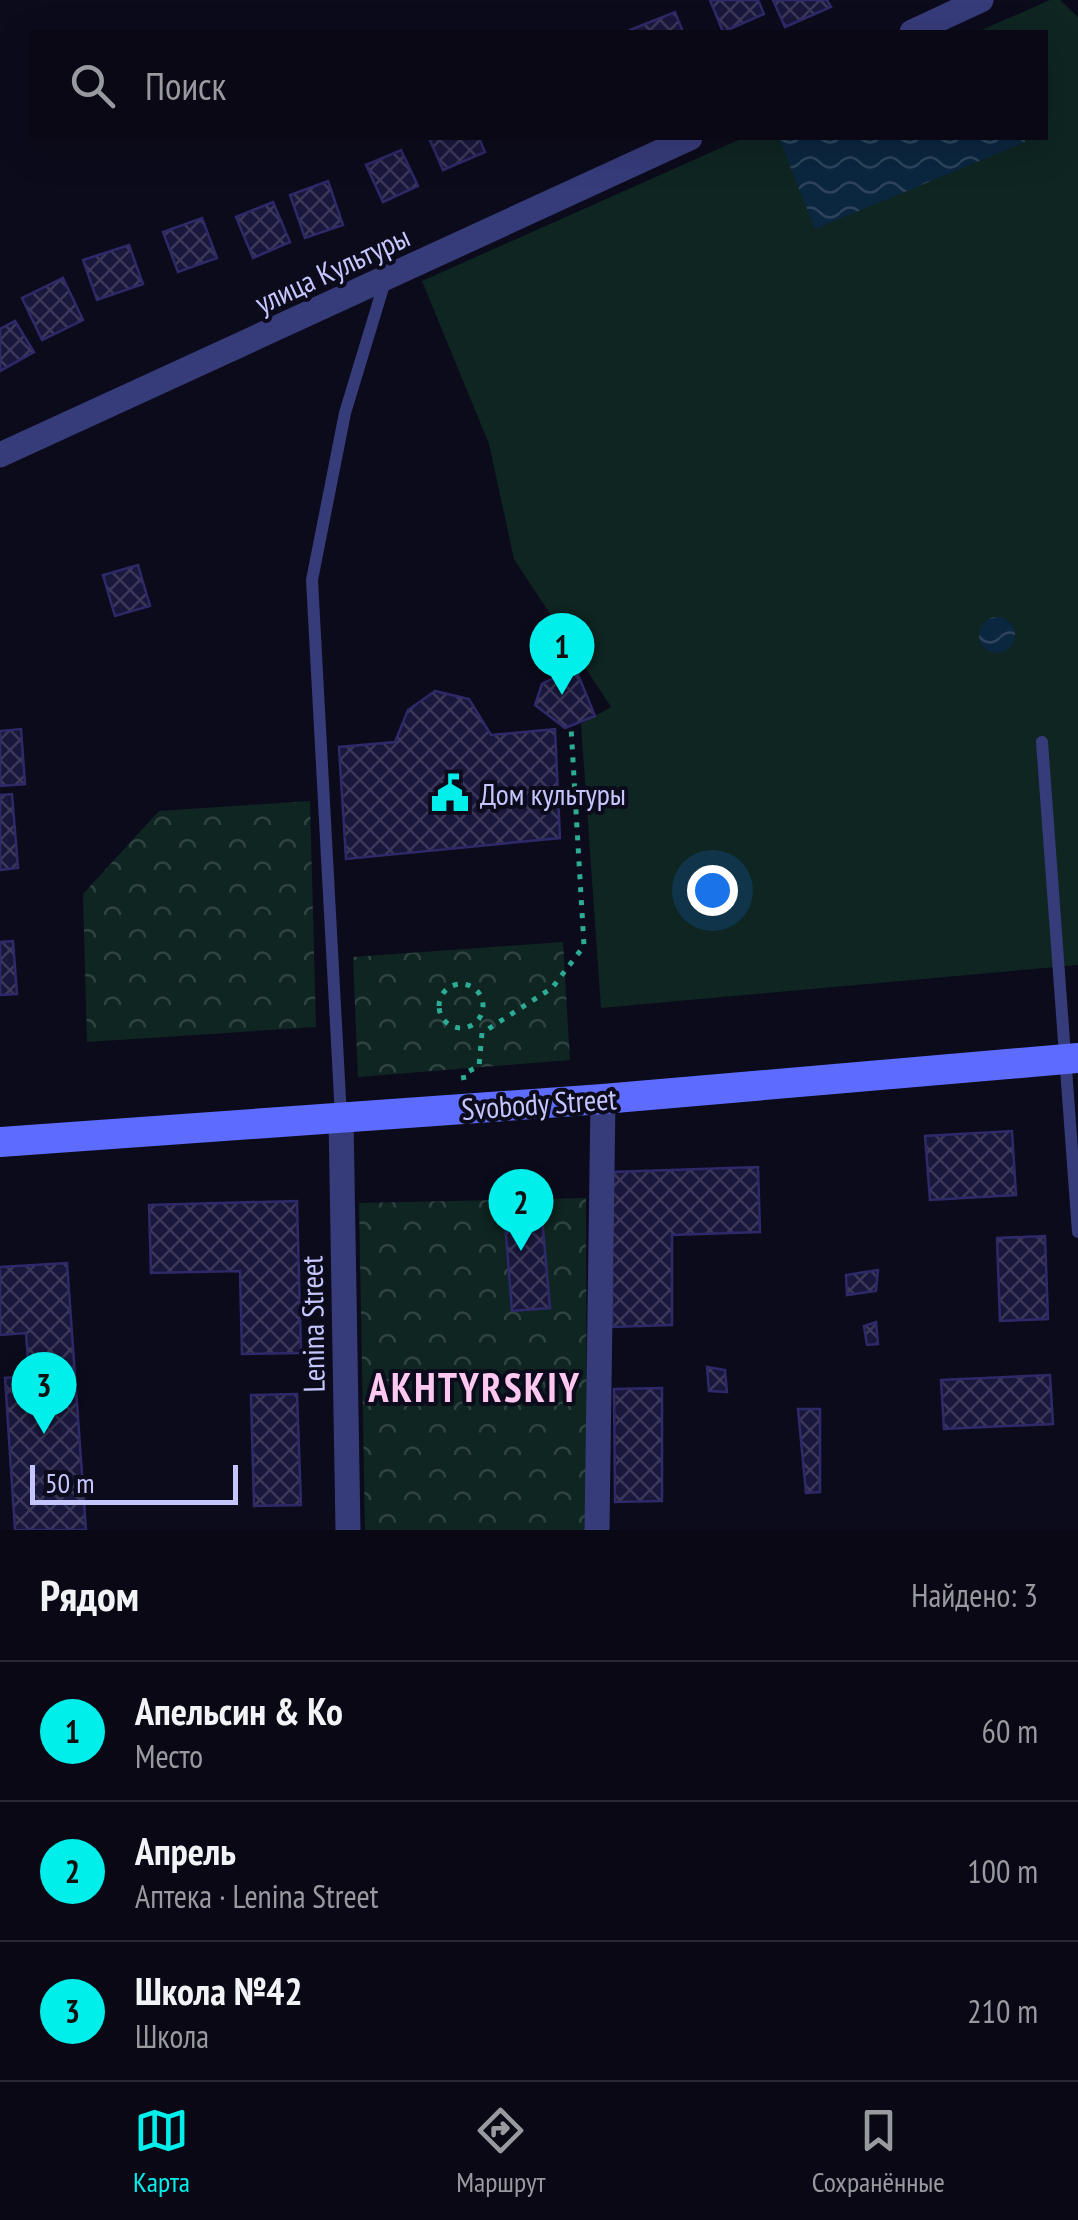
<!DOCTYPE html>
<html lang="ru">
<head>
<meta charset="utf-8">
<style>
	:root { --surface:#090814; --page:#12111d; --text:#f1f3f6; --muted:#999aa0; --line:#292934; --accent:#01efeb }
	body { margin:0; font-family:"PT Sans Narrow",sans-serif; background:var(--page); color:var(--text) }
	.scale { position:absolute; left:30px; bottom:25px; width:208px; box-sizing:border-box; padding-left:10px; border:5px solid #c6c6ff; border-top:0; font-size:28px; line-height:35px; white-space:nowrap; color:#c6c6ff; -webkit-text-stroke:8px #0c0b1b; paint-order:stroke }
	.you { position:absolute; left:712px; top:890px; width:35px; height:35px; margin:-25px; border:8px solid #fff; border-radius:50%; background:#1a73e8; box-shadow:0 0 0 15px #1a73e833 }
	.badge { display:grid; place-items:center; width:65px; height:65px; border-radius:50%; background:var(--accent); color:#111; font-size:32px; font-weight:700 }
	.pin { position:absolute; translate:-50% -82px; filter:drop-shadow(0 2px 5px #0008) }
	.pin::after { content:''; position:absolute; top:52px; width:35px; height:30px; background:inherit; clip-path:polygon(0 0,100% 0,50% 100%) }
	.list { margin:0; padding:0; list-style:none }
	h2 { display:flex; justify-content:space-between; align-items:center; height:130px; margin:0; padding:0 40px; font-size:42px }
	h2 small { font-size:32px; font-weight:400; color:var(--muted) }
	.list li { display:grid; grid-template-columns:65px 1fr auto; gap:30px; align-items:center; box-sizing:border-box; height:140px; padding:0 40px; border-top:2px solid var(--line) }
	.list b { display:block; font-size:38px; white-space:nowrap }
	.list p { margin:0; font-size:32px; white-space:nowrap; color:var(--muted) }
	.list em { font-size:32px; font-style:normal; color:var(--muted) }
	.icon { flex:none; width:55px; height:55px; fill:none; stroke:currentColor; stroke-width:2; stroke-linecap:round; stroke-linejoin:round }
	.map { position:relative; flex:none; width:1078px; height:1530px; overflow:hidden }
	.search { position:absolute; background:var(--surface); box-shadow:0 10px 40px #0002; left:30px; right:30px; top:30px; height:110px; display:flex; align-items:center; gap:25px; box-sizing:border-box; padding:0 35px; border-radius:0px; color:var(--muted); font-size:38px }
	.sheet { height:550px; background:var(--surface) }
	nav { display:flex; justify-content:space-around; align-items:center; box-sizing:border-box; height:140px; border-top:2px solid var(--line); background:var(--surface); font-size:28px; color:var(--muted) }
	nav a { display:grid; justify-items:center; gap:5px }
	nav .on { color:var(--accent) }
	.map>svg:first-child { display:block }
</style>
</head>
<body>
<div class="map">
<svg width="1078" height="1530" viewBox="0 0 1078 1530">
	<defs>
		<pattern id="park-crowns" width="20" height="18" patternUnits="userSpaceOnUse" patternTransform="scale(2.5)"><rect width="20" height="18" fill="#0e2522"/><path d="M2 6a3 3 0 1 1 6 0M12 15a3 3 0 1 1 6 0" fill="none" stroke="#304343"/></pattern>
		<pattern id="water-waves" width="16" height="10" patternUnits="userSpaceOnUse" patternTransform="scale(2.5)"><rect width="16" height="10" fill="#0b263f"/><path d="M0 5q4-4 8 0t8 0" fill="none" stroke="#2d445c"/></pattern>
		<pattern id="building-cross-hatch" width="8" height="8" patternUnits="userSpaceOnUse" patternTransform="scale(2.5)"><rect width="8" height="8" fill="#1a173c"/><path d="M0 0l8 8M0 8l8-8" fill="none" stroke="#3a3759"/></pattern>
	</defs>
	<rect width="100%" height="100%" fill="#0c0b1b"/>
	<!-- park -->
	<path fill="url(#park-crowns)" d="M310,801L316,1027L87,1042L83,894L159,811Z
		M563,942L570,1060L358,1077L353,957Z
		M586,1198L587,1530H365L359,1203Z"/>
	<!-- garden -->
	<path fill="#0e2522" d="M1050,0H1060L1078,17V965L601,1008L581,724L611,707L514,559L489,444L422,281L743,138H1046V32H977Z"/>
	<!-- water -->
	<path fill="url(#water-waves)" d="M779,138H1024L1025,142L815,229Z
		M979 635a18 18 0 1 1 36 0a18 18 0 1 1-36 0Z"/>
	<!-- building -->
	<path fill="url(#building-cross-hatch)" stroke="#2e2968" stroke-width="2.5" d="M710,0H758L764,14L723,32Z
		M773,0H827L831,7L785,27Z
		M675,12L683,32H631L630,30Z
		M429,138H479L485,152L443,170Z
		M401,150L418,186L383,202L366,165Z
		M328,181L343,225L305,238L290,195Z
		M273,202L290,242L253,258L236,217Z
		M202,218L217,258L178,272L163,232Z
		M129,245L143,284L97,300L83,260Z
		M63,278L83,320L42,340L22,298Z
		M15,321L34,352L0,371V329Z
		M138,565L150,606L115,616L103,575Z
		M575,667L595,716L565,728L535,705L542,684Z
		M435,691L469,699L491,735L555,729L560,838L346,859L339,747L395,742L408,710Z
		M21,729L25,784L0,786V731Z
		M12,794L18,868L0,870V795Z
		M13,941L17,994L0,995V942Z
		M1012,1131L1016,1195L930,1200L925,1136Z
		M758,1167L760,1232L672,1235V1325L612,1327V1172Z
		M297,1201L301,1353L242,1354L240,1271L151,1273L149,1205Z
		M541,1206L550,1308L512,1311L504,1210Z
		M1045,1236L1048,1319L1000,1321L997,1238Z
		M67,1263L86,1530H15L5,1378L29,1376L26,1333L0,1335V1267Z
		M878,1270L876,1291L847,1295L846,1275Z
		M876,1322L878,1344L867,1345L864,1326Z
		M707,1367L725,1370L727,1392L709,1391Z
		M1050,1375L1053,1424L944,1429L941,1380Z
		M662,1388V1501L615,1502L614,1389Z
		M297,1394L301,1505L254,1506L251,1395Z
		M798,1409H820V1492L806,1493Z"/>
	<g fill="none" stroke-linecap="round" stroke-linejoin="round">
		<!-- path -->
		<path stroke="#2dac95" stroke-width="5" stroke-dasharray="5 8" stroke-linecap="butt" d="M439 1006a22 22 0 1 1 44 0a22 22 0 1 1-44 0Z
			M464,1080L463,1074L479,1066L482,1033L552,988L584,946L571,727"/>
		<!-- lane -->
		<path stroke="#363b7a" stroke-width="12" d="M1042,742L1078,1232
			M341,1117L312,580L345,413L385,281"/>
		<!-- street -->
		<path stroke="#363b7a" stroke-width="25" d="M912,32L981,0
			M0,455L690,138
			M341,1117L348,1530
			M597,1530L603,1099"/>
		<!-- secondary -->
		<path stroke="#5d6cfe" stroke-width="30" d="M0,1142L603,1099L1078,1058"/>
	</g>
	<!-- icons -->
	<defs>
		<g id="civic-bare" transform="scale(3)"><path d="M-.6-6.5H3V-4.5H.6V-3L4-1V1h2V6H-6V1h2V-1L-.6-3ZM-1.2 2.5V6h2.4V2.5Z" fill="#01efeb" stroke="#0c0b1b" stroke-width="2.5" paint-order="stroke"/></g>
	</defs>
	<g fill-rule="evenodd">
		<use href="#civic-bare" x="450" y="793"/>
	</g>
	<g text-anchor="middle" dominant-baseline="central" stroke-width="8" stroke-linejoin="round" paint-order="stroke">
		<!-- street labels -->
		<g font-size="30" fill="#c6c6ff" stroke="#0c0b1b">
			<text transform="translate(332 269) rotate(-25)">улица Культуры</text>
			<text transform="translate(539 1103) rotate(-4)">Svobody Street</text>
			<text transform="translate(312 1324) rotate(-91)">Lenina Street</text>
		</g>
		<!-- poi labels -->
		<g font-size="30" fill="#c6c6ff" stroke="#0c0b1b" text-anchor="start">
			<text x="480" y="793">Дом культуры</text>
		</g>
		<!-- district labels -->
		<g font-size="40" font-weight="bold" letter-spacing="2.5" fill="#ffc8f1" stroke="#0c0b1b">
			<text x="475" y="1387">AKHTYRSKIY</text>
		</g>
	</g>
</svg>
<div class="scale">50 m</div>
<div class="you"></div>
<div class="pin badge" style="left:562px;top:695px">1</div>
<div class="pin badge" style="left:521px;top:1251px">2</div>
<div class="pin badge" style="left:44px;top:1434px">3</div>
<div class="search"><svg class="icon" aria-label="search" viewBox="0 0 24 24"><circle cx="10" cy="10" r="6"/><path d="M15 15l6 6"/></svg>Поиск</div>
</div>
<section class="sheet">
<h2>Рядом<small>Найдено: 3</small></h2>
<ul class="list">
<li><span class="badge">1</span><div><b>Апельсин &amp; Ко</b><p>Место</p></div><em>60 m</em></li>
<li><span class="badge">2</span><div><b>Апрель</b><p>Аптека · Lenina Street</p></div><em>100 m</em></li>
<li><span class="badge">3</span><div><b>Школа №42</b><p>Школа</p></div><em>210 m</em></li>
</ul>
</section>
<nav>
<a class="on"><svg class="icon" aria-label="map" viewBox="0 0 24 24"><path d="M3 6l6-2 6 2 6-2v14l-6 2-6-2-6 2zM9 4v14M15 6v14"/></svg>Карта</a>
<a><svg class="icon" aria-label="directions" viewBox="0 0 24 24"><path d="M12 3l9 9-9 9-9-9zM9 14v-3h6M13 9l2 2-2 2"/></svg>Маршрут</a>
<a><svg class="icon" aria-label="saved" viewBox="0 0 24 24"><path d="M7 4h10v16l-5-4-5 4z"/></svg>Сохранённые</a>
</nav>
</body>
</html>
